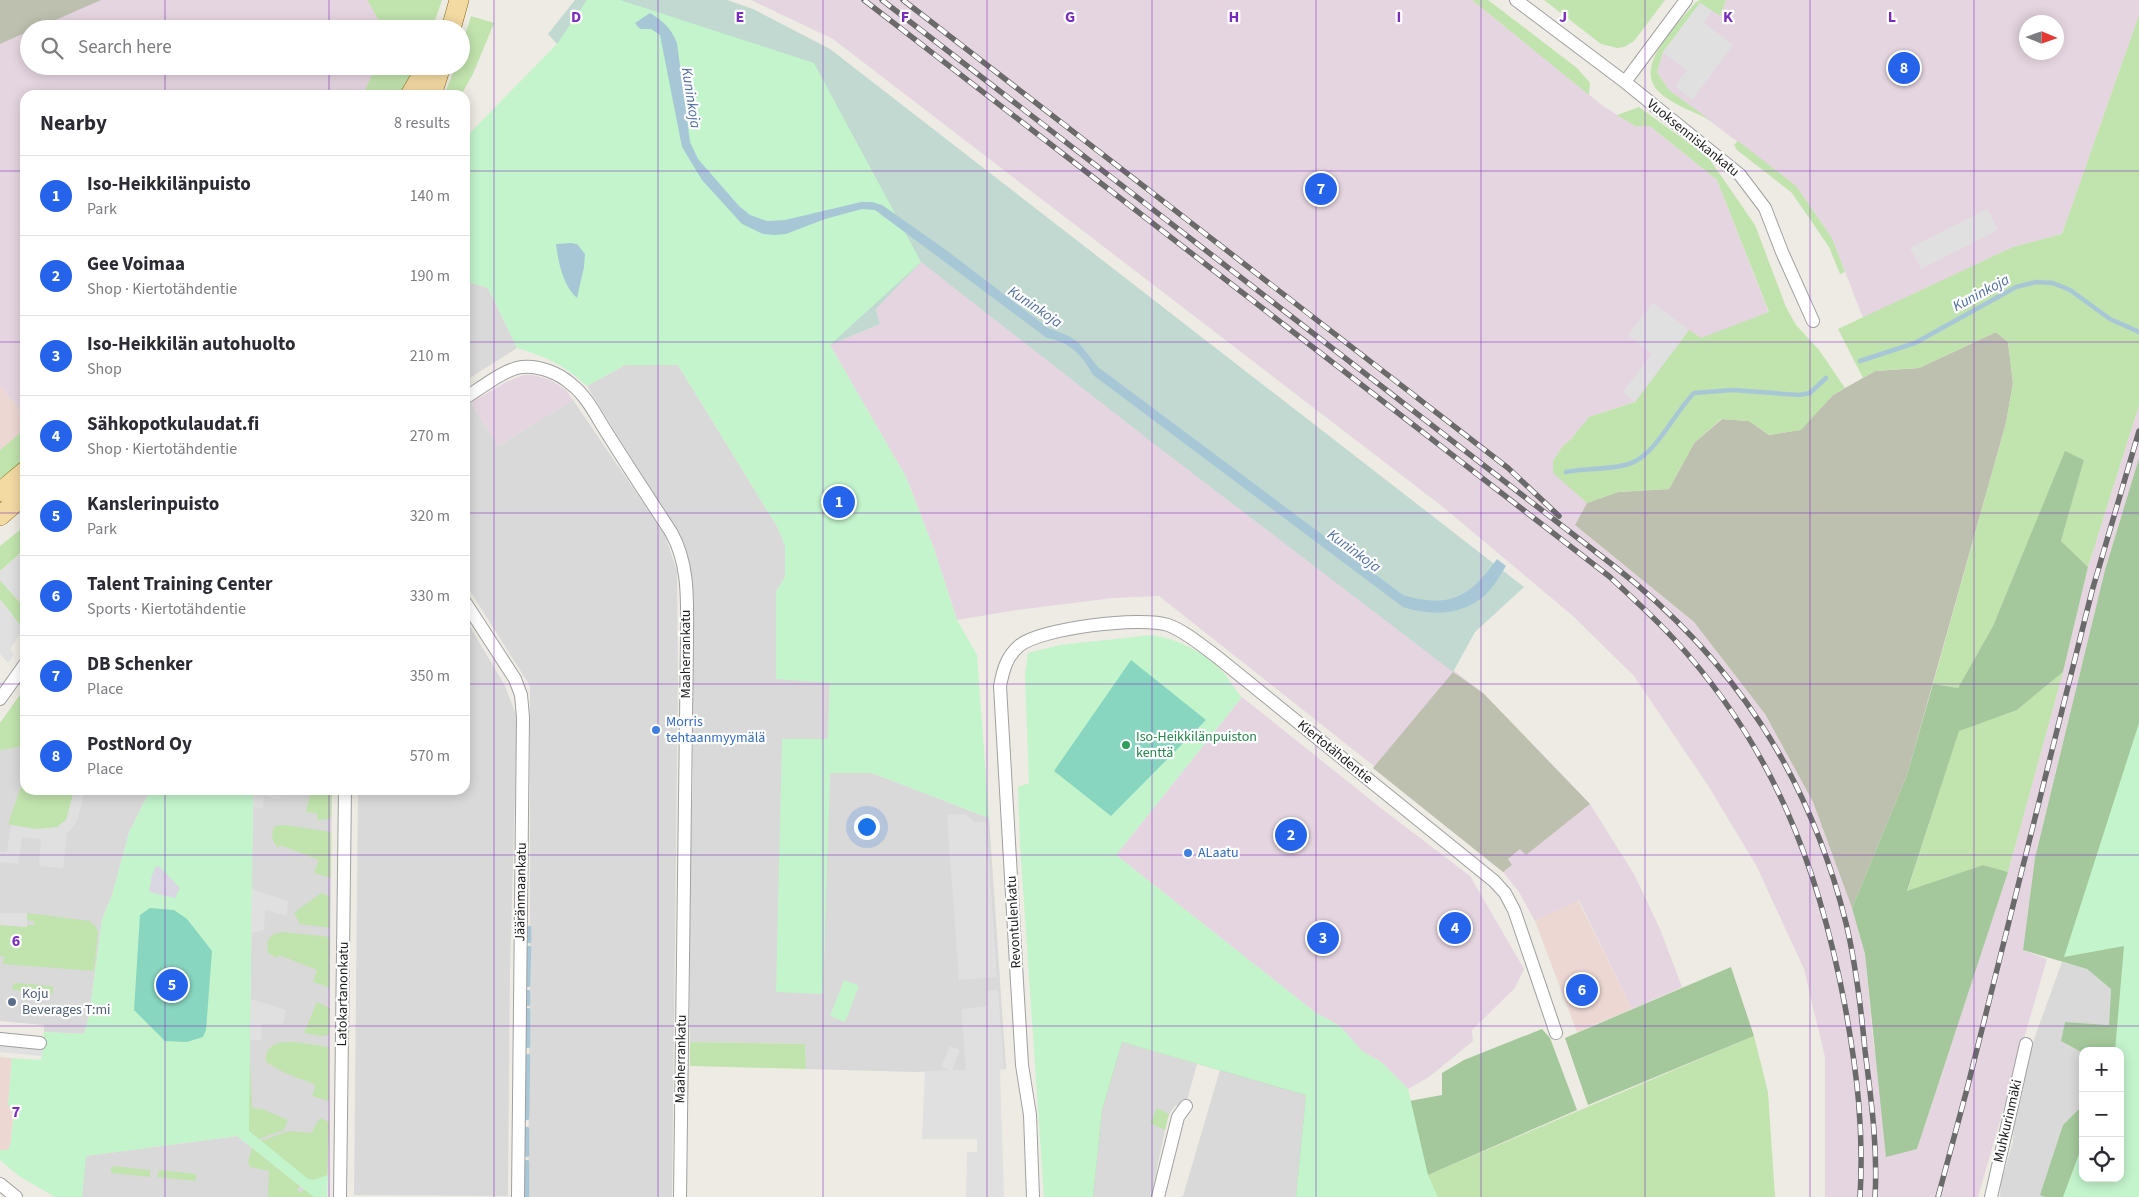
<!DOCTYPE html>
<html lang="en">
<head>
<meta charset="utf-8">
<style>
	:root { --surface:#fff; --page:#f7f7f7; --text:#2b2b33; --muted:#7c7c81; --line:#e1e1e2; --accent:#2563eb }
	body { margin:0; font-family:"Source Sans 3",sans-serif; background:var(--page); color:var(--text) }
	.controls { position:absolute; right:15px; bottom:15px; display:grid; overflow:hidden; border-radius:10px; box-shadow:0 2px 12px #0003 }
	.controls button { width:45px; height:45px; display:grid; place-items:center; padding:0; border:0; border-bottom:1px solid var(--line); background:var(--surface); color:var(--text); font:25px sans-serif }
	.compass { position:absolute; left:2019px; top:15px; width:45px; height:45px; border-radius:50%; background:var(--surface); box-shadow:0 2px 12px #0003; rotate:92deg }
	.you { position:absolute; left:866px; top:826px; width:18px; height:18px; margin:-12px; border:4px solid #fff; border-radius:50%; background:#1a73e8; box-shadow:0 0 0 8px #1a73e833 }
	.badge { display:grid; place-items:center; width:32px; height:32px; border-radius:50%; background:var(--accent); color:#fff; font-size:16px; font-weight:700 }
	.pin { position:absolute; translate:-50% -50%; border:2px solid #fff; box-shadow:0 1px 5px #0006 }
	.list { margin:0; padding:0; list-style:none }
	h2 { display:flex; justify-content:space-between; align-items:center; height:65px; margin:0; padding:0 20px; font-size:21px }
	h2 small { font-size:16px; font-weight:400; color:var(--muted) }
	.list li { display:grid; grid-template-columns:32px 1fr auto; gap:15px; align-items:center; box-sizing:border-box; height:80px; padding:0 20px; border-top:1px solid var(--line) }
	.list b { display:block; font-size:19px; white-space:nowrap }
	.list p { margin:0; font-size:16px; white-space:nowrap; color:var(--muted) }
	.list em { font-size:16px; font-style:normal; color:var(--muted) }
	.icon { flex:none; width:28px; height:28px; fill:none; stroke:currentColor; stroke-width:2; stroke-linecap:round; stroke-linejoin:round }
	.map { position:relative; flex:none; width:2139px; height:1197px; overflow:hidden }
	.search { position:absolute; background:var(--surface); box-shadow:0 2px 12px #0003; left:20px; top:20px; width:450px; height:55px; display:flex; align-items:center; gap:12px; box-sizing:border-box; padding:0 18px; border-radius:28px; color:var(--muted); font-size:19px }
	.panel { position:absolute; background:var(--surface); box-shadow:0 2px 12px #0003; left:20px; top:90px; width:450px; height:705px; border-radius:15px }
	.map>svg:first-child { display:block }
</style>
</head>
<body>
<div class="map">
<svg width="2139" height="1197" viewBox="0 0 2139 1197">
	<rect width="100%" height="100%" fill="#edebe3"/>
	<!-- residential -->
	<path fill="#dad9d9" d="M465,281L488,288L517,348L465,381Z
		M625,365H678L778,528L785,546V577L776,592L830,683L828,739L782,740L823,994L829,773H872L989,818L1006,1069L916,1072L806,1069L805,1044L690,1042V918L688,907L693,784L692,625L676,530L587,386Z
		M573,400L665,535L677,571L678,682L672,1197H528L530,938V686L465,583V407L471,403L498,446Z
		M465,618L505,686L517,717L510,971L508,1196L354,1195L358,790H465Z
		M25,688V790H150L129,833L112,895L102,920L89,1016L84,1034L44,1032V1025L0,1021V723Z
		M253,790H332L328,1175L307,1178L249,1131Z
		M2062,962L2087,969L2111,989L2109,1025L2065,1022L2061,1041L2083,1053V1105L2063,1125L2041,1195L2045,1197H2000L2001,1183L2013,1142L2014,1112L2024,1067Z
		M1122,1042L1197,1064L1186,1104L1175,1106L1168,1116L1151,1197H1093L1102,1110Z
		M1220,1070L1306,1095L1296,1197H1180L1183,1196Z
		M237,1136L314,1197H82L85,1156Z"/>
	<!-- commercial -->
	<path fill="#ecd7d3" d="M0,386L25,415V429L0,450Z
		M1578,900L1632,1009L1577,1032L1535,921Z
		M0,1057L12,1058L8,1105L14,1106L11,1142L8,1150H0Z"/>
	<!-- industrial -->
	<path fill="#e5d5e0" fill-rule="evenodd" d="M0,0H367L384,29H29V66H376L363,95H25V415L0,386Z
		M751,0H1472L1603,106L1635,126H1650L1717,180L1774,326L1655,395L1589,417L1572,438L1562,447L1553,461L1574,490L1587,503L1575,525L1694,622L1765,714L1813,802L1852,908L1865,954L1874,1048L1917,1149L2008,872L2063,672L2088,567L2139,405V458L2105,570L2035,858L2023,950L2047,959L1978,1197H1825V1057L1804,969L1756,865L1707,784L1634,676L1573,616L1443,507L833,39ZM938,31L1510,470L1563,515Z
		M1726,0H2139V15L2062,234L2013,247L1863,318L1832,238L1796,186L1669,90L1657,72L1663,52L1700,3L1720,16ZM2026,22H2056V52H2026Z
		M921,262L1483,693L1590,804L1634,874L1660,929L1682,987L1632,1009L1579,900L1535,921L1519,892L1503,872L1373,768L1374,766L1159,596L1113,598L1017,610L957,620L934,549L906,477L830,345L880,324L876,309Z
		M524,375H533L551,380L566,390L573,400L498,446L471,403L506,382Z
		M1242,697L1382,809L1470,876L1524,969L1515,988L1472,1030L1473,1041L1429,1077L1408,1089L1381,1062L1362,1051L1340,1026L1316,1013L1116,855Z"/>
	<!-- construction -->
	<path fill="#bec0af" d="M0,0H101L35,29H29V31L0,44Z
		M1996,332L2008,342L2013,383L2006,423L1907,775L1852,908L1813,802L1765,714L1694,622L1575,525L1587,503L1618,492L1669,489L1694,443L1722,419L1749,421L1769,435L1800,430L1833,395L1875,371L1919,368Z
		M1453,672L1483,693L1590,804L1526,855L1520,849L1508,859L1512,865L1503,872L1373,768Z"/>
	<!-- grass -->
	<path fill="#c1e3ad" d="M367,0H442L432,29H384Z
		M1472,0H1488L1577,68L1590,83L1589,95Z
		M1544,0H1665L1634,41L1624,47L1617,48L1601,44Z
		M1700,0H1726L1720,16L1700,3L1663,52L1657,72L1669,90L1710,120C1693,111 1670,104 1657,90C1634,64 1680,22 1695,3Z
		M2139,15V405L2088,567L2061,541L2084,460L2065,452L1993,626L1958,688L1933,684L2006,423L2013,383L2008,342L1996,332L1919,368L1875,371L1863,378L1838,329L2013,247L2062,234Z
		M471,16L494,23L473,74L461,95H444L456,66H461V49Z
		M376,66H415L401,95H363Z
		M1639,107L1708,157L1755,225L1786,307L1796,325L1819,350L1845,388L1833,395L1801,430L1769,435L1749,421L1721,419L1694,443L1669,489L1618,492L1587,503L1553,473V461L1562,447L1572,438L1589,417L1635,402L1689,330L1701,338L1769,312L1717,180L1650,126H1635L1617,115Z
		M1738,141L1796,186L1832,238L1845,272L1840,274L1829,247L1792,193L1737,150L1734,145Z
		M25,429V460L0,479V450Z
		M25,526V553L23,551L0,571V546Z
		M0,580L25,608L24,642L20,635L23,629L0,599Z
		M2063,672L2008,872L1983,865L1907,892L1959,730L2017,710Z
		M25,688V746L0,750V723Z
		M25,776V790H74C72,799 71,813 66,821C56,835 22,827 8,824Z
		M311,790H332L331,819L317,820V813L306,812Z
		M285,825L331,832V878L314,873L319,860L280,845L278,848C272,840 270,836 275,826Z
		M321,893L330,896V928L300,924L294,913Z
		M27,913L90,921L96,927L98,932L94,971L3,964L4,956H0V925L26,927L27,925H34V921L27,920Z
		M283,932L330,937V988L313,982L317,970L279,955L277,958L268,953L267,942L272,935Z
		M16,983L53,986V994L12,990L13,984Z
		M317,1002L330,1008L329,1035L321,1036L304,1033Z
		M1754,1036L1768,1092L1775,1197H1408L1428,1175Z
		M282,1042H295L329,1047V1101L312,1096L316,1085L283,1072L266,1062C265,1048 271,1046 282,1042Z
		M690,1042L805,1044L806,1069L690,1066Z
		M250,1059L252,1108L262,1109L288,1120L284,1130L256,1140L234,1122Z
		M1157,1108L1169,1114L1165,1130L1150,1123Z
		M320,1118L329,1122L327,1186L323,1192L258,1142L289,1131L311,1133Z
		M252,1148L300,1186L297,1190L301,1193L304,1189L314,1197H268L269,1171L250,1167L248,1162Z
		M114,1166L150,1170V1177L111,1173V1168Z
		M159,1170L196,1174V1181L157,1177Z"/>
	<!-- forest -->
	<path fill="#a4c89b" d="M2065,451L2084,460L2061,541L2088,567L2063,672L2017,710L1959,731L1907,891L1983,865L2008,872L1917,1149L1886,1157L1865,954L1852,908L1907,775L1933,684L1958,688L1993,626Z
		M2139,458V1197H2045L2040,1195L2063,1125L2083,1105V1178H2120V1051H2083V1053L2061,1041L2065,1022L2109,1025L2111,989L2087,969L2023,950L2035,858L2105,570Z
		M1731,967L1754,1036L1588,1105L1565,1038Z
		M1099,1020L1404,1102L1442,1095V1073L1464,1060L1542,1029L1550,1038L1577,1110L1428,1175L1408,1197H1296L1306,1095L1122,1042L1102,1110L1093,1197H1051Z"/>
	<!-- wetland -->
	<path fill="#c1d9d1" d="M575,0H727L753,9L830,49L1524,587L1475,632L1453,672L1153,443L921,262L876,309L880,324L830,345L548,34Z"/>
	<!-- park -->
	<path fill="#c3f4cc" d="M587,0H620L814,63L921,262L830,345L906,477L934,549L957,620L977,655L989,818L872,773H830L823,994L776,992L782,739H828L830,683L776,679V592L785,577V546L778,528L678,365H625L587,386C564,365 547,357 517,348L488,288L465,281V138L557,44Z
		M1152,635C1179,639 1203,652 1223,672C1230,680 1234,690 1242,697L1116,855L1316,1013L1340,1026L1362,1051L1381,1062L1408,1089L1428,1175L1438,1197H1296L1306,1095L1122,1042L1102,1110L1093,1197H1044L1020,844L1018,787L1029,783L1025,675L1028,653L1060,645Z
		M2139,723V1197H2063L2083,1143V1178H2120V1051H2115L2124,946L2064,957Z
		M150,790H253L249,1131L307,1178L313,1180L328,1175L327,1197H314L237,1136L86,1156L82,1197H55L19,1176L0,1160V1150H8L11,1142L14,1107L8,1106L12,1058L41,1060L44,1032L84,1034L89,1016L102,920L112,895L129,833Z
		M844,980L859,986L845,1022L830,1016Z"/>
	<!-- pitch -->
	<path fill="#88d5c0" d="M1131,660L1206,720L1111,816L1054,771Z
		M150,908L174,910L187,919L212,951L206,1030L203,1037L187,1042L165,1041L134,1010L140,915Z"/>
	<!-- parking -->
	<path fill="#e0e0e0" d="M1700,3L1712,11L1704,23L1733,45L1692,100L1675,86L1687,70L1663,52Z
		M1987,209L1998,230L1921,269L1910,248Z
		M1653,303L1689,330L1635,402L1623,392L1652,354L1628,335Z
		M24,551L25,553V608L0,580V571Z
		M0,599L23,629L10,649L14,654L8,663L0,654Z
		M74,790H85L78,818L74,826L67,833L63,868L39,866L41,839L22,837L18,864L0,862V852H7L11,825L36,829L57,827L66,820Z
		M253,790H282L280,799L264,796L263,808L253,807Z
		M966,814L974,822H986L997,977L959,980L947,815Z
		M252,889L288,901L287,916L265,910L264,930L251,933Z
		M0,913H27V927L0,925Z
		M998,990L1004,1069L1000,1070L1004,1197H966L967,1152H977V1139H922L925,1071L949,1070L941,1067L950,1046L960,1050L952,1070H966L961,1009L987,1006L986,991Z
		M251,999L286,1010L283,1024H262L261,1040H250Z
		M0,1041L43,1045L42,1056L0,1052Z"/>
	<!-- plaza -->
	<path fill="#d9d7e2" d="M156,866H159L180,888L175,898L149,892L152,875Z"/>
	<!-- water -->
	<path fill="#a7c7d7" d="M650,13C663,21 671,28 677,43L690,142L698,159L739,206L750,215L767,221L785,220L861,202H872L882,205L946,250L1048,328L1069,336L1079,343L1098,367L1403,595C1450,609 1470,597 1497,559L1506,566C1500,575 1494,587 1485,595C1462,616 1431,616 1403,607L1093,375C1082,355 1070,342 1047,338L875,210L862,209L825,219L786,234L775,235L763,234L742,224L702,180L682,147L660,35L651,29H640L635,23Z
		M571,243L577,244L585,254L584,267L577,298C563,286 558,261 556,244Z"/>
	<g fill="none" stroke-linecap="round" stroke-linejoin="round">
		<!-- stream -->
		<path stroke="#a7c7d7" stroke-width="4.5" d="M1860,361L1915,343L2016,287L2036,282L2053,283L2070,290L2110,319L2139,332
			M1566,472C1586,468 1610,470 1629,464C1656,455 1674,413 1694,393L1733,390L1799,395L1810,393L1826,378
			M529,941V928
			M528,985L529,948
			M528,992V1004
			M528,1046V1010
			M527,1118L528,1056
			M527,1155V1129
			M527,1197V1162"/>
		<!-- minor casing -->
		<g stroke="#a0a0a0" stroke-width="14">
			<path id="minor" d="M1516,0L1625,82L1740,175L1765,208L1782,252L1813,321
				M1625,82L1686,0
				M465,398C480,389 504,369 522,367C538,365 559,373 571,384C588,397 597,418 609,436C629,468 650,500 671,532C690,565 687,604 687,641L680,1197
				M465,602L515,679L521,695L523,717L518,1197
				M0,699L25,664
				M0,1039L40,1043
				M0,1184L16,1197
				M340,1197L345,790
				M1033,1197L1030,1115L1022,1065L1017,982L1000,686C1003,671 1006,657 1019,646C1040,628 1142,616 1168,625C1185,631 1202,646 1216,656L1494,881L1505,893L1514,910L1556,1033
				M1158,1197L1178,1117L1186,1106
				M1991,1197L2026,1044"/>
		</g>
		<!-- primary casing -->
		<g stroke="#876c0e" stroke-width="20">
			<path id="primary" d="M451,29L459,0
				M410,95L427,66
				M432,95L441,66
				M0,492L25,471
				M0,516L25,494"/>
		</g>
		<!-- minor -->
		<use href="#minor" stroke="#fff" stroke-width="12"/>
		<!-- primary -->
		<use href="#primary" stroke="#f3d9a2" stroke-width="19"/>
		<!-- rail casing -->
		<g stroke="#6a6a6a" stroke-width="5.5">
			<path id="rail" d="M864,0L1610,577C1631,597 1653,616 1673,638C1772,745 1818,864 1845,1006C1857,1072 1864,1129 1860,1197
				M882,0L1614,566C1734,660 1809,775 1846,923C1856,965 1861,1008 1865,1050C1871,1099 1878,1148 1875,1197
				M903,0L1508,468L1559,516
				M1938,1197L1967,1089L2092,591L2139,431"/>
		</g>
		<!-- rail -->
		<use href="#rail" stroke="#fff" stroke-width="4" stroke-dasharray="11" stroke-linecap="butt"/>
	</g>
	<!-- grid -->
	<path fill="none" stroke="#7b2cbf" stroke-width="1" stroke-opacity="0.55" d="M165,0V29M329,0V29M494,0V1197M658,0V1197M823,0V1197M987,0V1197M1152,0V1197M1316,0V1197M1481,0V1197M1645,0V1197M1810,0V1197M1974,0V1197M165,66V95M329,66V95M0,171H25M465,171H2139M0,342H25M465,342H2139M0,513H25M465,513H2139M0,684H25M465,684H2139M165,790V1197M329,790V1197M0,855H2139M0,1026H2139"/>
	<!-- markers -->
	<g fill="#3f7fe0" stroke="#fff" stroke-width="2">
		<circle cx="656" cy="730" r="5"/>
		<circle cx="1188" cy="853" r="5"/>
	</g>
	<circle fill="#2e9e5b" stroke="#fff" stroke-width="2" cx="1126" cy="745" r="5"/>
	<circle fill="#5c6f8a" stroke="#fff" stroke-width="2" cx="12" cy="1002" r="5"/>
	<g text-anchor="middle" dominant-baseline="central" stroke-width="4.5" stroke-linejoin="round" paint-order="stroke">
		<!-- street labels -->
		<g font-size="14" fill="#1c1c1c" stroke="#fff">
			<text transform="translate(1693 138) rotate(39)">Vuoksenniskankatu</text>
			<text transform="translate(686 654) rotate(-90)">Maaherrankatu</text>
			<text transform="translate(1335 752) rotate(39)">Kiertotähdentie</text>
			<text transform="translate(521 892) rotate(-89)">Jääränmaankatu</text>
			<text transform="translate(1014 922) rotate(-93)">Revontulenkatu</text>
			<text transform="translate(343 994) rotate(-89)">Latokartanonkatu</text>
			<text transform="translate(681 1059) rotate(-89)">Maaherrankatu</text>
			<text transform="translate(2008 1121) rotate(-77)">Muhkurinmäki</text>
		</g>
		<!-- shop labels -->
		<g font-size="14" fill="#366cbe" stroke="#fff" text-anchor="start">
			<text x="666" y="722">Morris<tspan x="666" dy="16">tehtaanmyymälä</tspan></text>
			<text x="1198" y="853">ALaatu</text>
		</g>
		<!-- leisure labels -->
		<g font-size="14" fill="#27864d" stroke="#fff" text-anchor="start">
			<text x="1136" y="737">Iso-Heikkilänpuiston<tspan x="1136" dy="16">kenttä</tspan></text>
		</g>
		<!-- service labels -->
		<g font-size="14" fill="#4e5e75" stroke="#fff" text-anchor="start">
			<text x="22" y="994">Koju<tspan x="22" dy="16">Beverages T:mi</tspan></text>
		</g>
		<!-- water labels -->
		<g font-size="15" font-style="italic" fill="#5271a2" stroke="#fff">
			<text transform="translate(691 98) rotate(81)">Kuninkoja</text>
			<text transform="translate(1981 293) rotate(-28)">Kuninkoja</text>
			<text transform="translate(1035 307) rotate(34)">Kuninkoja</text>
			<text transform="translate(1354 551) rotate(36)">Kuninkoja</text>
		</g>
	</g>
	<g font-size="16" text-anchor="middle" font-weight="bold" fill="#7b2cbf" stroke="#fff" stroke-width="4.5" stroke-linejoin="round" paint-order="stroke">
		<text x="576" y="22">D</text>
		<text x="740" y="22">E</text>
		<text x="905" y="22">F</text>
		<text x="1070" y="22">G</text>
		<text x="1234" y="22">H</text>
		<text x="1399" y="22">I</text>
		<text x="1563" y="22">J</text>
		<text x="1728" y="22">K</text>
		<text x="1892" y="22">L</text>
		<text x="16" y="946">6</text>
		<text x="16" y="1117">7</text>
	</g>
</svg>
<div class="controls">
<button>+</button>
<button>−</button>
<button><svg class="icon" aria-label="locate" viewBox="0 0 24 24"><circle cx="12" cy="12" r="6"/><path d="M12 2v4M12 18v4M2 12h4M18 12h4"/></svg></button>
</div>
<svg class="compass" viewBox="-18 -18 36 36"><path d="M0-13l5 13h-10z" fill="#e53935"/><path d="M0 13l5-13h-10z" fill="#7c7c81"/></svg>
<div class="you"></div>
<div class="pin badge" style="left:839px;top:502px">1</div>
<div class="pin badge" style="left:1291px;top:835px">2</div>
<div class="pin badge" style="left:1323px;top:938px">3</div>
<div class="pin badge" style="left:1455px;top:928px">4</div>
<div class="pin badge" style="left:172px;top:985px">5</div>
<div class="pin badge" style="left:1582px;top:990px">6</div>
<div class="pin badge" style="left:1321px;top:189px">7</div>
<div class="pin badge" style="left:1904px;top:68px">8</div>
<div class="search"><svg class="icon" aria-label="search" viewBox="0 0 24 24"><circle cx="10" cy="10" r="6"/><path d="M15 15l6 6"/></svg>Search here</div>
<section class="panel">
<h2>Nearby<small>8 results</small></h2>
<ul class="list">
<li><span class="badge">1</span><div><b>Iso-Heikkilänpuisto</b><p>Park</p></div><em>140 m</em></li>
<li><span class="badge">2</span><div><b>Gee Voimaa</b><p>Shop · Kiertotähdentie</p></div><em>190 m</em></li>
<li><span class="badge">3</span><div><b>Iso-Heikkilän autohuolto</b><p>Shop</p></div><em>210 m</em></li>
<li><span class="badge">4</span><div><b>Sähkopotkulaudat.fi</b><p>Shop · Kiertotähdentie</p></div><em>270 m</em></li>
<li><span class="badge">5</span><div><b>Kanslerinpuisto</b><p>Park</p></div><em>320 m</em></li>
<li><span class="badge">6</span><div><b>Talent Training Center</b><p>Sports · Kiertotähdentie</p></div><em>330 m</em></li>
<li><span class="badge">7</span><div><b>DB Schenker</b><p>Place</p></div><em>350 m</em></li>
<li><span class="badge">8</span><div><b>PostNord Oy</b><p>Place</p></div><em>570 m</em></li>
</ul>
</section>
</div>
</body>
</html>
